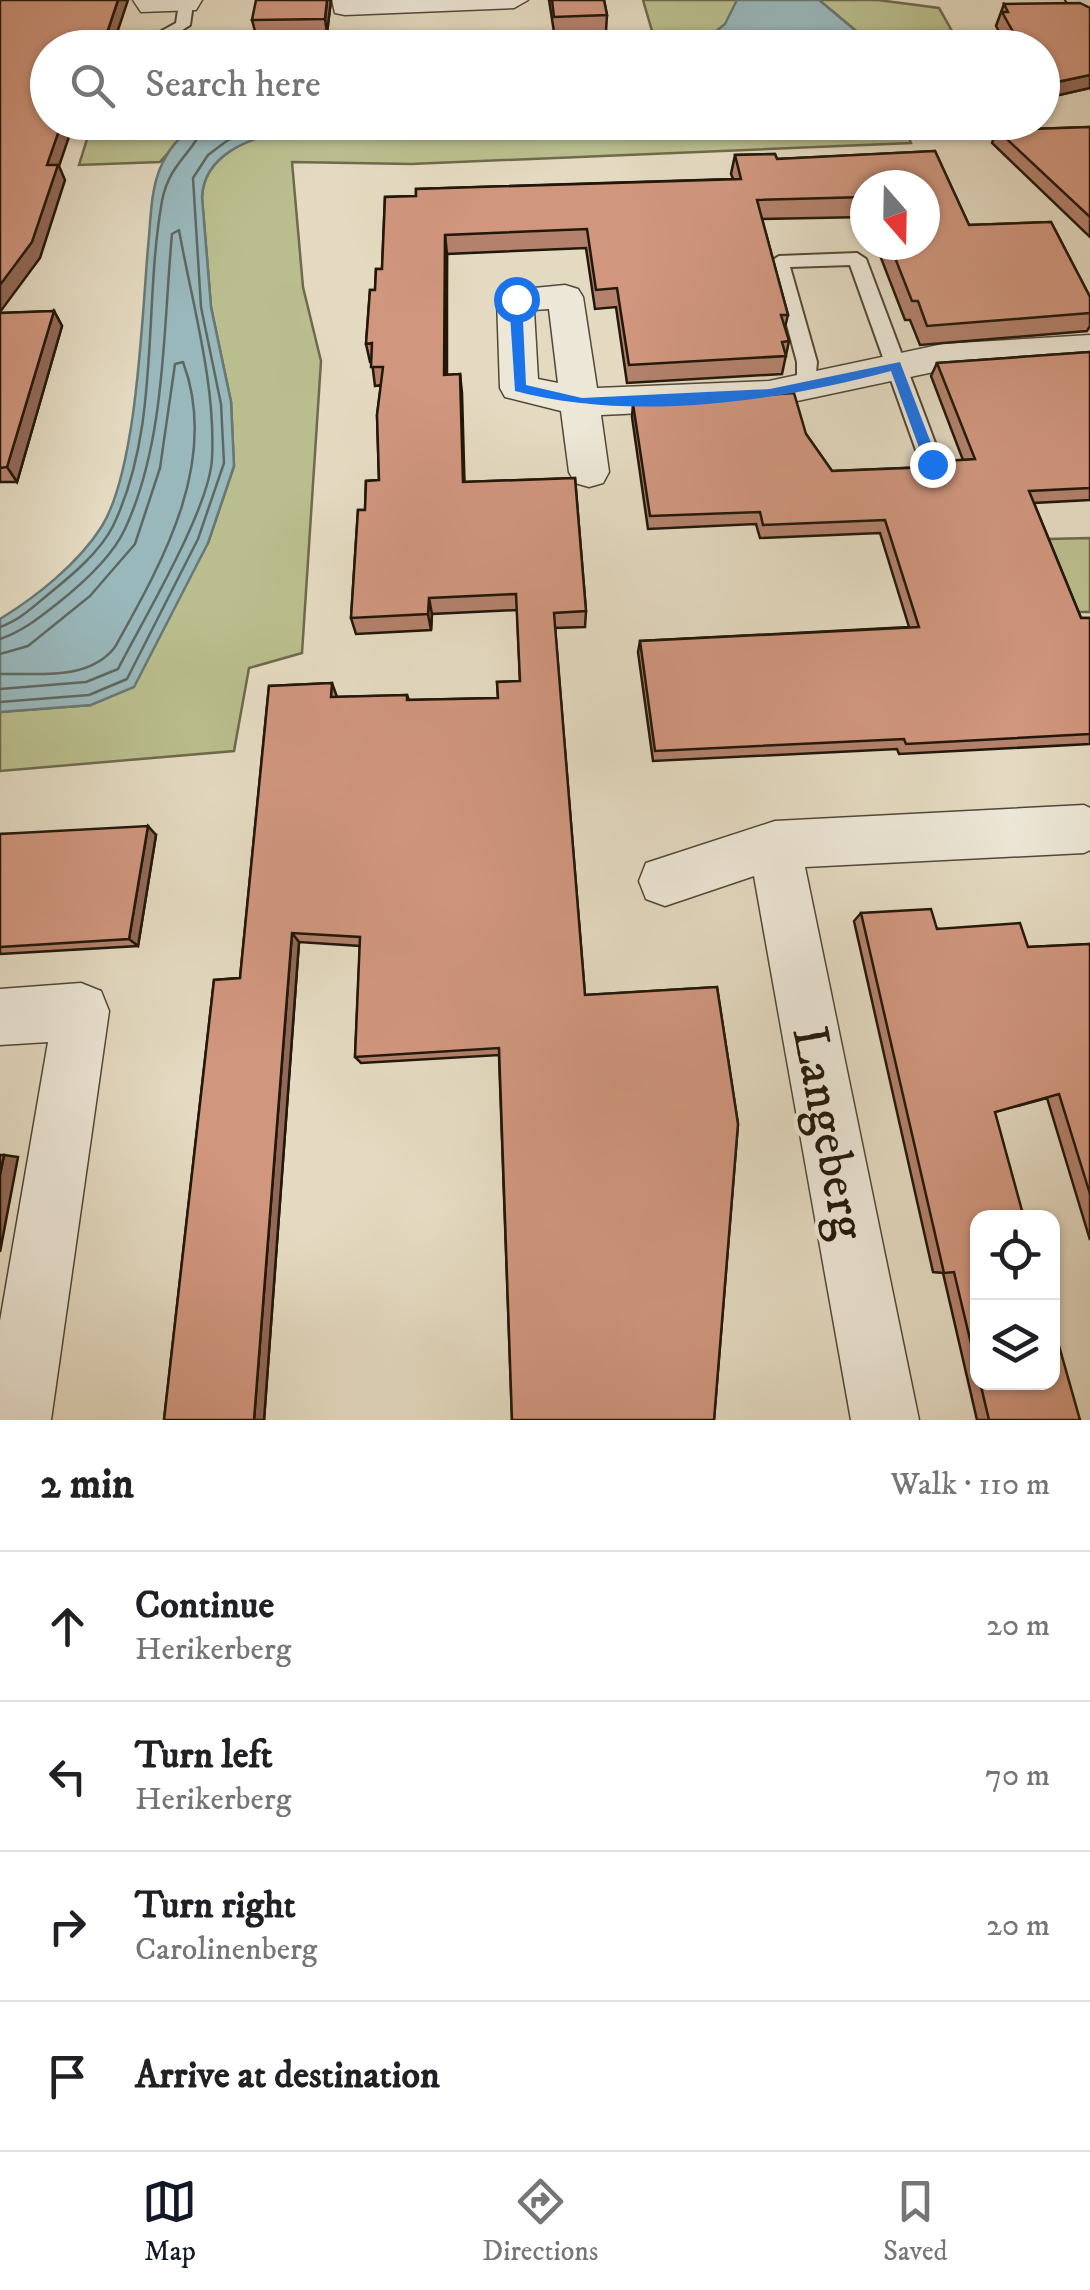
<!DOCTYPE html>
<html lang="en">
<head>
<meta charset="utf-8">
<style>
	:root { --surface:#fff; --page:#f2f2f2; --text:#202124; --muted:#757577; --line:#e0e0e0; --accent:#111827 }
	body { margin:0; font-family:"IM FELL DW Pica",serif; background:var(--page); color:var(--text) }
	.controls { position:absolute; right:30px; bottom:30px; display:grid; overflow:hidden; border-radius:20px; box-shadow:0 2px 8px #0004 }
	.controls button { width:90px; height:90px; display:grid; place-items:center; padding:0; border:0; border-bottom:2px solid var(--line); background:var(--surface); color:var(--text); font:50px sans-serif }
	.compass { position:absolute; left:850px; top:170px; width:90px; height:90px; border-radius:50%; background:var(--surface); box-shadow:0 2px 8px #0004; rotate:160deg }
	.stop { position:absolute; width:30px; height:30px; margin:-22px; border:8px solid #1a73e8; border-radius:50%; background:#fff }
	.stop.end { background:#1a73e8; border-color:#fff; box-shadow:0 2px 10px #0008 }
	.list { margin:0; padding:0; list-style:none }
	h2 { display:flex; justify-content:space-between; align-items:center; height:130px; margin:0; padding:0 40px; font-size:42px }
	h2 small { font-size:32px; font-weight:400; color:var(--muted) }
	.list li { display:grid; grid-template-columns:65px 1fr auto; gap:30px; align-items:center; box-sizing:border-box; height:150px; padding:0 40px; border-top:2px solid var(--line) }
	.list b { display:block; font-size:38px; white-space:nowrap }
	.list p { margin:0; font-size:32px; white-space:nowrap; color:var(--muted) }
	.list em { font-size:32px; font-style:normal; color:var(--muted) }
	.icon { flex:none; width:55px; height:55px; fill:none; stroke:currentColor; stroke-width:2; stroke-linecap:round; stroke-linejoin:round }
	.map { position:relative; flex:none; width:1090px; height:1420px; overflow:hidden }
	.search { position:absolute; background:var(--surface); box-shadow:0 2px 8px #0004; left:30px; right:30px; top:30px; height:110px; display:flex; align-items:center; gap:25px; box-sizing:border-box; padding:0 35px; border-radius:55px; color:var(--muted); font-size:38px }
	.sheet { height:730px; background:var(--surface) }
	nav { display:flex; justify-content:space-around; align-items:center; box-sizing:border-box; height:140px; border-top:2px solid var(--line); background:var(--surface); font-size:28px; color:var(--muted) }
	nav a { display:grid; justify-items:center; gap:5px }
	nav .on { color:var(--accent) }
	.map>svg:first-child { display:block }
</style>
</head>
<body>
<div class="map">
<svg width="1090" height="1420" viewBox="0 0 1090 1420">
	<rect width="100%" height="100%" fill="#e4dac1"/>
	<filter id="stains"><feTurbulence type="fractalNoise" baseFrequency=".002" numOctaves="4"/><feColorMatrix values="0 0 0 0 .2 0 0 0 0 .09 0 0 0 0 .02 0 0 0 .5 -.17"/></filter>
	<radialGradient id="worn" r=".72"><stop offset=".6" stop-color="#630" stop-opacity="0"/><stop offset="1" stop-color="#630" stop-opacity=".3"/></radialGradient>
	<!-- green -->
	<path fill="#babe8e" stroke="#6e6a4c" stroke-width="2.5" d="M643,0H737C727,57 663,47 621,48L652,31Z
		M819,0H878L939,8L961,47H862L861,35Z
		M668,122L903,123L911,143L411,164L292,162L303,287L321,361L302,653L249,668L234,751L0,771V712L91,705L208,543L234,466L231,402L211,307L202,197C204,154 249,139 286,129Z
		M92,123H204L189,129L160,162L79,165Z
		M1090,538V612H1078L1048,539Z"/>
	<!-- water -->
	<path fill="#99b8bc" stroke="#697874" stroke-width="2.5" d="M737,0H819L862,36V47H696L725,24Z
		M204,123H668L286,129C249,139 204,154 202,197L211,307L231,402L234,466L208,543L134,687L91,705L0,712V619C36,597 79,563 102,526C137,469 142,317 148,247C151,220 150,189 162,164C171,145 184,130 204,123Z"/>
	<g fill="none" stroke-linecap="round" stroke-linejoin="round">
		<!-- shore -->
		<path stroke="#5e6862" stroke-width="2.5" d="M0,627C20,620 34,606 50,593C72,575 100,552 113,526C161,426 143,307 162,201C170,160 196,153 204,122
			M0,639C23,631 39,618 58,603C82,584 112,557 125,529C166,440 163,330 172,234L179,230C192,303 216,384 212,459C209,510 143,620 118,669L86,682L0,689
			M0,654L28,646L90,596L135,544L160,468L175,364L183,362C220,461 163,561 115,647C89,681 39,673 0,674
			M0,702L89,695L127,679L198,539L224,463L221,404L201,307L193,178L208,155L228,140L271,122"/>
		<!-- lane casing -->
		<g stroke="#524837" stroke-width="4">
			<path id="lane" d="M185,0L193,4L190,25L170,38L168,48H153L158,33L176,23L179,4Z
				M857,253L866,259L943,464L940,470L932,472L921,464L850,265L790,267L817,362L814,394L807,396L797,389V362L770,262L779,256Z"/>
		</g>
		<!-- street casing -->
		<g stroke="#524837" stroke-width="3">
			<path id="street" d="M133,0H202L196,10L141,12Z
				M332,0H528L514,8L345,15L335,13Z
				M565,285L578,289L583,297L597,388L769,381L943,344L1090,335V361L943,370L769,407L601,415L609,472L603,483L589,487L575,483L569,472L561,411L505,397L500,388L497,299L502,291ZM549,309L558,383L538,379L534,310Z
				M1084,805L1090,808V850L1084,853L805,867L919,1420H851L754,876L665,906L646,899L639,881L646,863L775,821Z
				M81,983L101,991L109,1011L51,1420H0V1321L48,1042L0,1045V989Z"/>
		</g>
		<!-- secondary casing -->
		<g stroke="#221709" stroke-width="4">
			<path id="secondary" d="M1066,0H1090V21L1079,18Z"/>
		</g>
		<!-- lane -->
		<use href="#lane" fill="#ede7d7" fill-rule="evenodd"/>
		<!-- street -->
		<use href="#street" fill="#ede7d7" fill-rule="evenodd"/>
		<!-- secondary -->
		<use href="#secondary" fill="#ede7d7" fill-rule="evenodd"/>
	</g>
	<!-- wall -->
	<path fill="#b3816c" stroke="#221709" stroke-width="2.5" d="M331,0L327,33L256,35L252,20Z
		M549,0H604L607,15L606,31L554,32Z
		M1004,4L1090,88L1042,99V48H1008L996,26Z
		M1090,127V237L992,143L997,130Z
		M935,151L969,225L1051,222L1090,297V326L1087,331L920,345L910,320H905L876,245H925V185H865V217L762,219L788,315L785,327L789,341L782,374L627,383L616,307L595,309L586,248L447,254V375L460,374L464,482L575,478L586,611L585,627L555,628L585,995L717,987L738,1124L714,1420H512L499,1055L361,1063L355,1057L360,946L299,942L264,1420H164L214,980L240,978L269,686L332,683L337,697L407,695L409,700L498,698L497,682L520,681L517,610L432,614L431,630L356,634L351,618L358,510H365L366,481L379,480L377,415L381,385L375,386L372,362H370L366,344L370,290H375L376,269H382L385,197L416,196V189L733,179L731,174L735,155L775,154L777,159Z
		M54,311L62,326L17,482H0V313Z
		M1090,352V500L1034,503L1081,618H1090V744L899,754L897,749L653,761L638,652L640,641L909,627L880,533L760,538L756,524L648,529L632,417L633,404L806,434L832,471L927,467L929,462L963,460L931,376L937,363Z
		M0,834L156,835L138,946L0,954Z
		M861,913L1028,947L1090,944V1240L1047,1098L995,1112L978,1218V1382H1052L1080,1420H977L943,1273L933,1272L854,921Z"/>
	<!-- shaded-wall -->
	<path fill="#926958" stroke="#221709" stroke-width="2.5" d="M118,0H128L112,48H102Z
		M327,0H331L327,33L325,19Z
		M1090,75V88L1042,99L1043,85Z
		M62,122H74L59,166L65,180L40,258L0,312V285Z
		M445,235L447,254L446,394L444,375Z
		M54,311L62,326L17,482L7,467Z
		M460,374L462,393L465,500L463,482Z
		M429,598L432,614L431,630L428,614Z
		M148,826L156,835L138,946L129,939Z
		M292,933L299,942L264,1420H254Z
		M4,1155L18,1157L0,1252V1175Z"/>
	<!-- building -->
	<path fill="#d0967e" stroke="#221709" stroke-width="2.5" d="M0,0H118L102,48H48V122H62L47,165H58L32,242L0,285Z
		M256,0H327L325,19L252,20Z
		M552,0H604L607,15L554,17Z
		M1080,3L1090,8V75L1043,85L1042,48H1022L1002,12H1008L1004,4Z
		M1090,127V217L997,130Z
		M935,151L969,225L1051,222L1090,297V313L927,326L918,301H912L890,245H925V185H865V197L757,200L788,315H781L789,341L782,342L786,356L629,365L617,288L596,290L587,229L445,235L444,375L460,374L463,482L575,478L586,611L554,613L585,995L717,987L738,1124L714,1420H512L499,1048L355,1057L360,937L292,933L254,1420H164L214,980L240,978L269,686L332,683L331,697L407,695V700L498,698L497,682L520,681L516,594L429,598L428,614L351,618L358,510H365L366,481L379,480L377,415L383,367H371L372,343L366,344L370,290H375L376,269H382L385,197L416,196V189L741,179L735,155L775,154L777,159Z
		M54,311L7,467L0,468V313Z
		M1090,352V488L1029,491L1081,618H1090V734L906,744L904,739L655,751L640,641L919,627L885,520L763,525L760,512L650,516L633,404L794,393L806,434L832,471L931,467L929,462L975,459L937,363Z
		M148,826L129,939L0,947V834Z
		M931,909L937,929L1020,923L1028,947L1090,944V1194L1059,1094L995,1112L1024,1218H978V1373L954,1272L944,1273L861,913Z
		M0,1155H4L0,1175Z
		M1052,1321L1080,1420H989L980,1382H1052Z"/>
	<!-- route -->
	<path fill="#1a73e8" d="M516,295L522,299L526,385L582,398L770,389L900,362L939,464L932,470L925,464L891,371C776,402 631,422 515,391L509,299Z"/>
	<g text-anchor="middle" dominant-baseline="central" stroke-width="8" stroke-linejoin="round" paint-order="stroke">
		<!-- near-street labels -->
		<g font-size="50" fill="#221709" stroke="#ede7d7">
			<text transform="translate(828 1133) rotate(79)">Langeberg</text>
		</g>
	</g>
	<rect width="100%" height="100%" filter="url(#stains)"/>
	<rect width="100%" height="100%" fill="url(#worn)"/>
</svg>
<div class="controls">
<button><svg class="icon" aria-label="locate" viewBox="0 0 24 24"><circle cx="12" cy="12" r="6"/><path d="M12 2v4M12 18v4M2 12h4M18 12h4"/></svg></button>
<button><svg class="icon" aria-label="layers" viewBox="0 0 24 24"><path d="M12 4l9 5-9 5-9-5zM3 14l9 5 9-5"/></svg></button>
</div>
<svg class="compass" viewBox="-18 -18 36 36"><path d="M0-13l5 13h-10z" fill="#e53935"/><path d="M0 13l5-13h-10z" fill="#757577"/></svg>
<div class="stop" style="left:516px;top:299px"></div>
<div class="stop end" style="left:932px;top:464px"></div>
<div class="search"><svg class="icon" aria-label="search" viewBox="0 0 24 24"><circle cx="10" cy="10" r="6"/><path d="M15 15l6 6"/></svg>Search here</div>
</div>
<section class="sheet">
<h2>2 min<small>Walk · 110 m</small></h2>
<ul class="list">
<li><svg class="icon" aria-label="ahead" viewBox="0 0 24 24"><path d="M12 20V5M6 11l6-6 6 6"/></svg><div><b>Continue</b><p>Herikerberg</p></div><em>20 m</em></li>
<li><svg class="icon" aria-label="left" viewBox="0 0 24 24"><path d="M17 20v-9H6M10 6l-5 5 5 5"/></svg><div><b>Turn left</b><p>Herikerberg</p></div><em>70 m</em></li>
<li><svg class="icon" aria-label="right" viewBox="0 0 24 24"><path d="M7 20v-9h11M14 6l5 5-5 5"/></svg><div><b>Turn right</b><p>Carolinenberg</p></div><em>20 m</em></li>
<li><svg class="icon" aria-label="arrive" viewBox="0 0 24 24"><path d="M6 21V4h12l-3 4 3 4H6"/></svg><div><b>Arrive at destination</b></div></li>
</ul>
</section>
<nav>
<a class="on"><svg class="icon" aria-label="map" viewBox="0 0 24 24"><path d="M3 6l6-2 6 2 6-2v14l-6 2-6-2-6 2zM9 4v14M15 6v14"/></svg>Map</a>
<a><svg class="icon" aria-label="directions" viewBox="0 0 24 24"><path d="M12 3l9 9-9 9-9-9zM9 14v-3h6M13 9l2 2-2 2"/></svg>Directions</a>
<a><svg class="icon" aria-label="saved" viewBox="0 0 24 24"><path d="M7 4h10v16l-5-4-5 4z"/></svg>Saved</a>
</nav>
</body>
</html>
